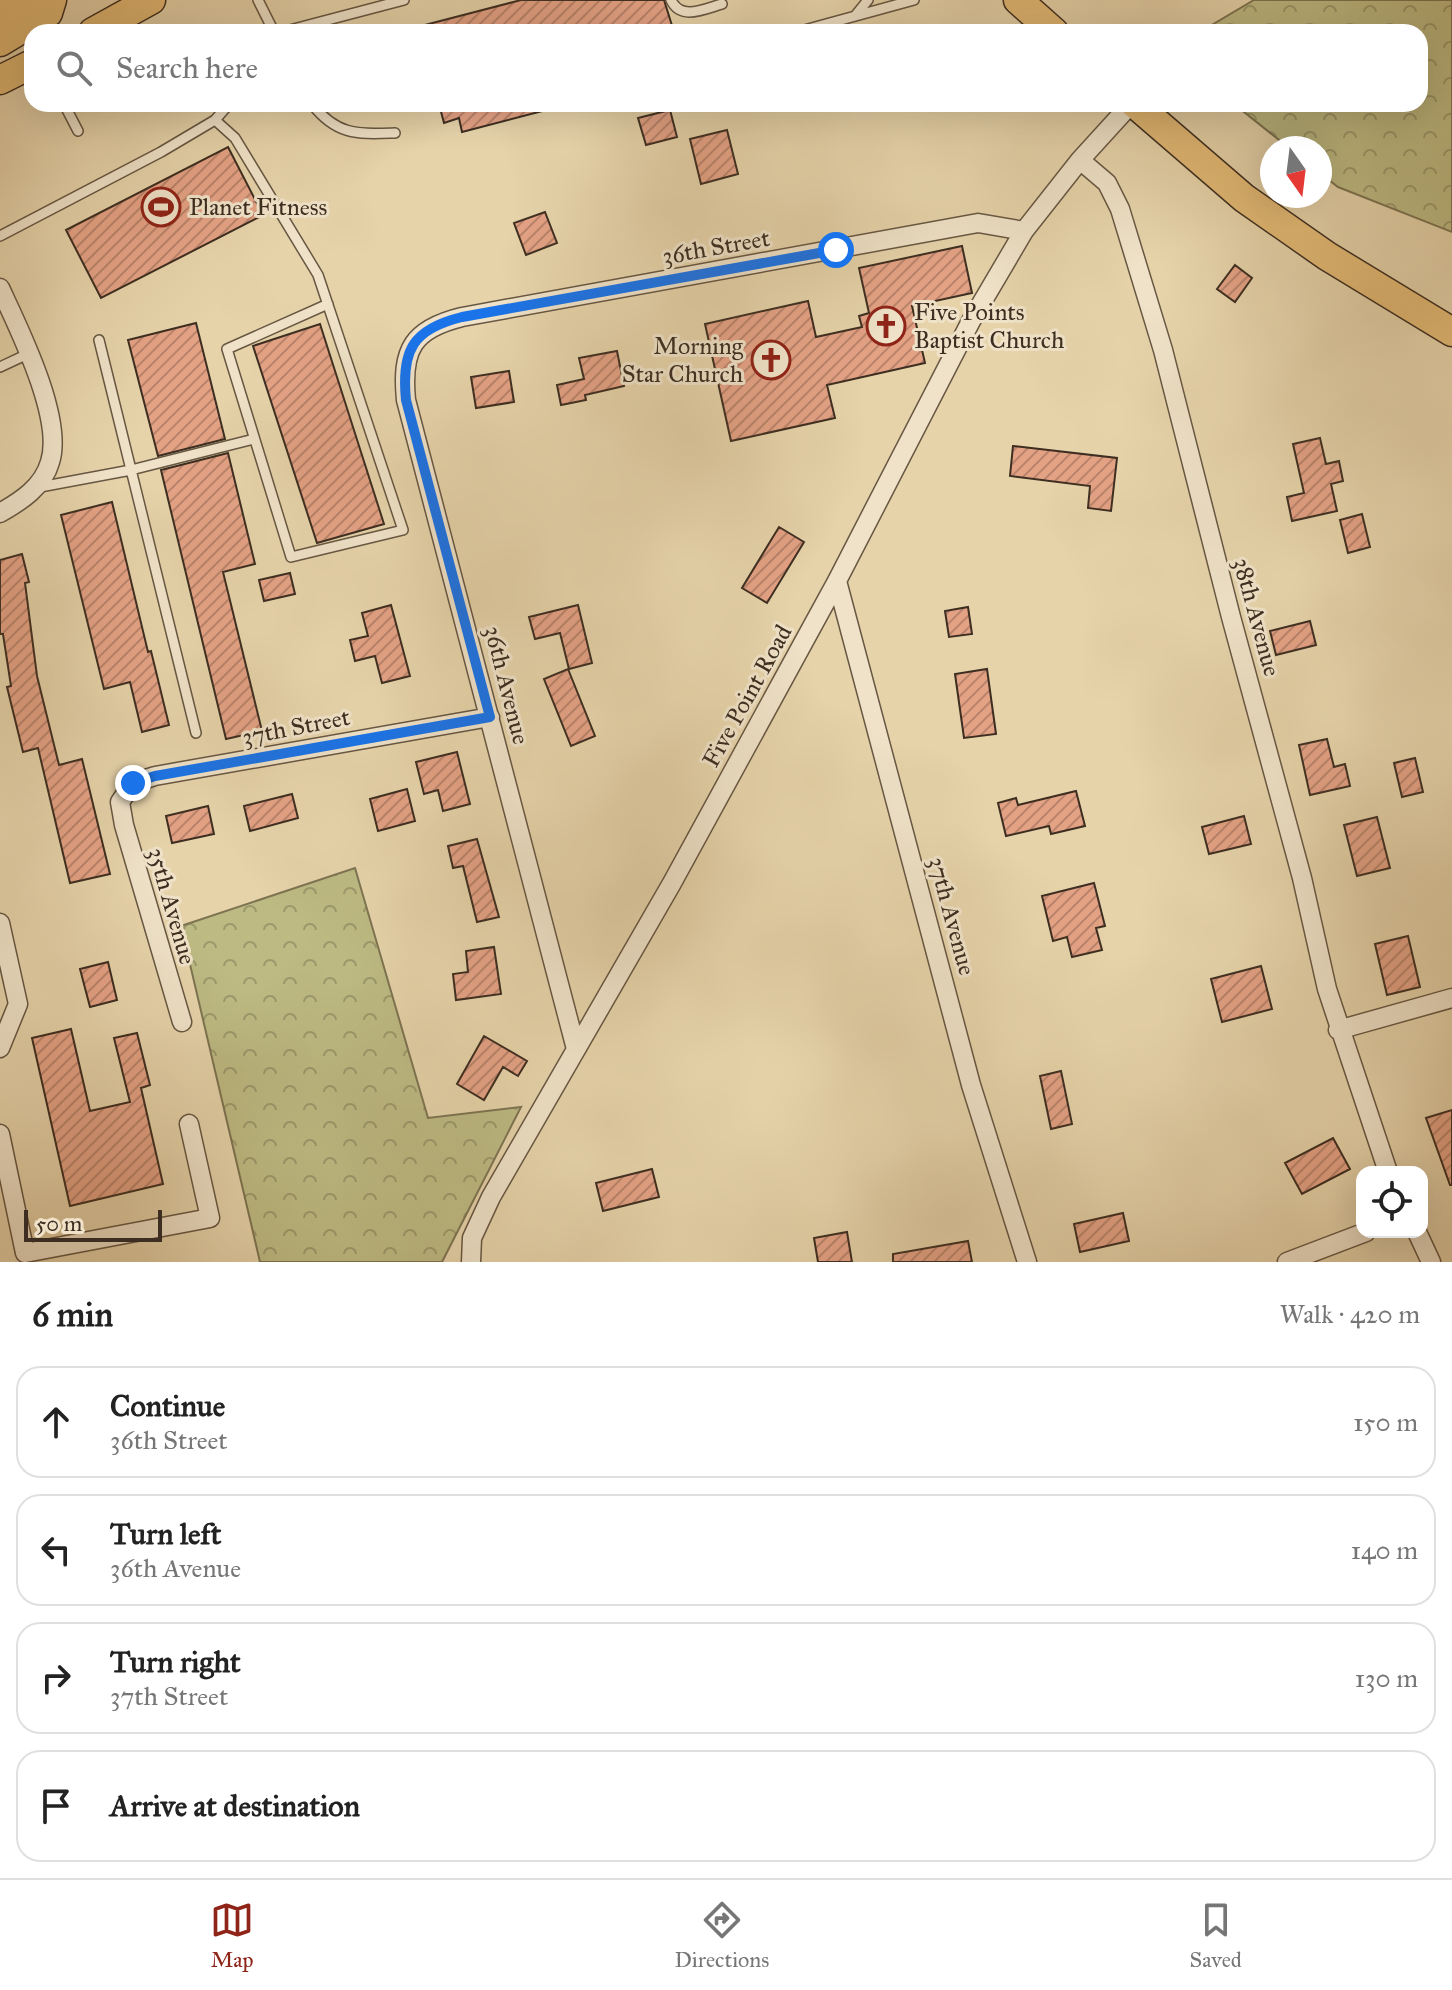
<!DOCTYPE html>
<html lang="en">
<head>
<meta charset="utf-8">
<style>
	:root { --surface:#fff; --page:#f6f6f6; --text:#222; --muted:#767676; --line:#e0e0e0; --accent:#8f2418 }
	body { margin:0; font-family:"IM FELL Great Primer",serif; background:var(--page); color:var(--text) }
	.controls { position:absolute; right:24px; bottom:24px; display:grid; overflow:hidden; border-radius:16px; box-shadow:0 8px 32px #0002 }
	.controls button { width:72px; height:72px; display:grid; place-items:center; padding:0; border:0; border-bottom:2px solid var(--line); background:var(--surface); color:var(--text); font:40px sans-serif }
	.compass { position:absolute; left:1260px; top:136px; width:72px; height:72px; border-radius:50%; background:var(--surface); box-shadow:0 8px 32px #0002; rotate:166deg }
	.scale { position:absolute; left:24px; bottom:20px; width:138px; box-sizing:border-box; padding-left:8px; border:4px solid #3d2e21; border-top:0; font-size:22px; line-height:28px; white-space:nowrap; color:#3d2e21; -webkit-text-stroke:6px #efe2c8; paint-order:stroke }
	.stop { position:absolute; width:24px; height:24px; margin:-18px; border:6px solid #1a73e8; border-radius:50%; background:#fff }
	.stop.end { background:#1a73e8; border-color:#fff; box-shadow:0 2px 8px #0008 }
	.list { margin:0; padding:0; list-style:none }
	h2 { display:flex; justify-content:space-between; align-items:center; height:104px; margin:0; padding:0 32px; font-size:34px }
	h2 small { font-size:26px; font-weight:400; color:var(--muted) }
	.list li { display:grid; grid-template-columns:52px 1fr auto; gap:24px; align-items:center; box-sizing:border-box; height:112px; margin:0 16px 16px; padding:0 16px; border:2px solid var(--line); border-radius:24px }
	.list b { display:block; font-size:30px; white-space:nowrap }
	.list p { margin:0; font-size:26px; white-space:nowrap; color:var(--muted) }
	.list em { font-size:26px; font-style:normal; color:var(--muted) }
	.icon { flex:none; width:44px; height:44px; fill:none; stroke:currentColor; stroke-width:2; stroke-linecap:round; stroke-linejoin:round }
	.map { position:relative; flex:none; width:1452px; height:1262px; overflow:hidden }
	.search { position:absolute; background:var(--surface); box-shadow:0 8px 32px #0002; left:24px; right:24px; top:24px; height:88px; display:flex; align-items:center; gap:20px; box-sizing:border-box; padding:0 28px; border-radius:24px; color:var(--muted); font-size:30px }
	.sheet { height:616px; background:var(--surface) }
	nav { display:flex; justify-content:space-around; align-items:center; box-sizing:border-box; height:112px; border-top:2px solid var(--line); background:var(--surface); font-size:22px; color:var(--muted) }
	nav a { display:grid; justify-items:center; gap:4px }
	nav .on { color:var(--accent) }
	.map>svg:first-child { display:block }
</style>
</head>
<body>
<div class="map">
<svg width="1452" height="1262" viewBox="0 0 1452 1262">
	<defs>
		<pattern id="forest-crowns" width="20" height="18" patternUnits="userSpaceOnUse" patternTransform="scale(2)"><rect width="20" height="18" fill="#bdba83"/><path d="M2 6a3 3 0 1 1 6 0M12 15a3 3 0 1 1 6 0" fill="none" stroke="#9b986b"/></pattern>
		<pattern id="building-hatch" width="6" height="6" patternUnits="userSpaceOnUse" patternTransform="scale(2)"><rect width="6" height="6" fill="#e4a285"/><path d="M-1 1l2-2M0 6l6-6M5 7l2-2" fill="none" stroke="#ba846c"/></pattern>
	</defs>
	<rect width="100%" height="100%" fill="#e6d3aa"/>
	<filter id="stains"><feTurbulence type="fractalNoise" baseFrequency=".0025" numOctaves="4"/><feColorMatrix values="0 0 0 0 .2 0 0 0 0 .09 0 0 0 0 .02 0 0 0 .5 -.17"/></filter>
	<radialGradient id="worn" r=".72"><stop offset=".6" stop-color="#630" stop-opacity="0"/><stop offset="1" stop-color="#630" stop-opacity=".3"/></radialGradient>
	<!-- forest -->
	<path fill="url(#forest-crowns)" stroke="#7d7452" stroke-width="2" d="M1254,0H1452V232L1338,187L1320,173V148H1289L1234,104H1420V32H1200Z
		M355,868L428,1118L521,1107L442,1262H260L181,926Z"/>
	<!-- building -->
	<path fill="url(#building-hatch)" stroke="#3d2e21" stroke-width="2" d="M521,0H664L674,32H417V27Z
		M439,104H549L550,109L462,132L459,118L444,123Z
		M670,110L677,137L646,145L638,118Z
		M727,130L738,174L701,184L690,139Z
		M228,147L263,215L101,298L66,230Z
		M545,212L557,243L526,255L514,223Z
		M962,246L972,293L912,306L925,363L827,385L835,418L731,441L705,324L808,301L816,337L862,327L859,316L869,313L859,268Z
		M1235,265L1252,278L1235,302L1217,289Z
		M196,323L225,439L158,456L128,340Z
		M320,324L384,524L317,543L253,346Z
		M617,351L624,386L585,395L586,400L561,405L557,385L584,379L579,358Z
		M509,371L514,402L476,408L471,377Z
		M1320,438L1326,464L1339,461L1343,481L1331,484L1337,511L1292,521L1287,497L1304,493L1293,444Z
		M1013,446L1117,458L1111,511L1088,508L1090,486L1010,476Z
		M228,453L255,564L223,572L262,731L226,739L161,470Z
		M112,502L148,652L151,651L169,725L142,732L130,682L104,689L61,515Z
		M1362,514L1370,547L1348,553L1340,520Z
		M779,527L804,542L767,603L742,588Z
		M22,554L29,582L25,583L37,676L59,765L82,759L110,874L70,883L38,748L23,752L7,687L11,686L3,634H0V560Z
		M290,573L295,594L264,601L259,580Z
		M391,605L410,676L382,683L375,656L355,661L350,640L368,636L362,613Z
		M578,605L592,663L569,669L560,633L535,639L529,617Z
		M968,607L972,634L949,637L945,611Z
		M1310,621L1316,645L1276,655L1270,631Z
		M568,669L595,736L571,746L544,679Z
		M987,669L996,734L964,738L955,674Z
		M1327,739L1334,767L1345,764L1350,786L1310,795L1299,745Z
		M457,752L470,804L443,811L438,790L424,794L416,762Z
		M1415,758L1423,792L1402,797L1394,763Z
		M407,789L415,821L378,831L370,799Z
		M1076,791L1085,826L1051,834L1049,826L1006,836L998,803L1016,798L1018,805Z
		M292,794L298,818L250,831L244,806Z
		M208,806L214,834L172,843L166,816Z
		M1244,816L1251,844L1209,854L1202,827Z
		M1377,817L1390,868L1357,876L1344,825Z
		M477,839L499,917L477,922L463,866L453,868L448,846Z
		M1094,883L1105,926L1096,928L1102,950L1072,957L1067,937L1053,941L1042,896Z
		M1408,936L1420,987L1387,995L1375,944Z
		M494,947L501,994L456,1000L453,974L468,972L466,951Z
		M108,962L117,1000L90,1007L80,969Z
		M1261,966L1272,1009L1222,1022L1211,979Z
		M71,1029L90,1111L130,1102L114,1038L137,1033L150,1085L141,1088L163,1184L70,1206L32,1038Z
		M484,1036L527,1061L518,1076L503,1067L484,1100L457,1084Z
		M1061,1071L1072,1124L1051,1129L1040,1076Z
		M1452,1110V1185H1450L1426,1118Z
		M1333,1138L1350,1169L1302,1194L1285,1163Z
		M652,1169L659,1197L603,1211L596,1183Z
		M1123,1213L1129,1241L1080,1252L1074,1224Z
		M847,1232L852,1262H818L814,1238Z
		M968,1241L972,1262H893V1254Z"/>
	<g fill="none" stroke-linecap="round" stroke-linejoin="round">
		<!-- service casing -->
		<g stroke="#675743" stroke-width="12">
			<path id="service" d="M258,0L274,32
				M671,0C681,21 704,9 722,4
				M855,16L868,0
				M282,32L404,0
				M797,32L914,0
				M64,104L78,131
				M312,104C337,136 358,134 395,133
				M215,120L235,138L318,275L403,530L291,557L227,349L328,304
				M0,236L161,152L215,120L229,104
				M99,340L196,733
				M0,367L30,353
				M40,487L131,470L254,439"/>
		</g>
		<!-- minor casing -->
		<g stroke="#675743" stroke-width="21">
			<path id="minor" d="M1131,104L1080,160L1107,183L1120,209L1163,350L1231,617L1302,878L1327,989L1388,1172
				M0,288C19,329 64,419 50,462C43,487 21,501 0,513
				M837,581L971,1085L1027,1262
				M0,923L18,1004L0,1048
				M182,1022L124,825L120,802L133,783L155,776L490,717
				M1338,1030L1452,998
				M576,1049L406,400C401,349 413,329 462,317L978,223L1024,231
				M0,1134L25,1253L210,1218L189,1124
				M1417,1232L1431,1262
				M471,1262L472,1238L491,1197L672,883L837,581L971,321L1024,231L1080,160
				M1287,1262L1366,1232"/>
		</g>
		<!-- trunk casing -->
		<g stroke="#3d2e21" stroke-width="31">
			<path id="trunk" d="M1018,0L1054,32
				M0,15L28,0
				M93,32L151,0
				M0,42L48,13L52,0
				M0,80L32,64
				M1135,104L1244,198L1327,256L1452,332"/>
		</g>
		<!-- service -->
		<use href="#service" stroke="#efe2c8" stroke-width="9"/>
		<!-- minor -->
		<use href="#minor" stroke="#efe2c8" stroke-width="18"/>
		<!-- trunk -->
		<use href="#trunk" stroke="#e3ba75" stroke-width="28"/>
	</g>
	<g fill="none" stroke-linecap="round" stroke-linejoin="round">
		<!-- route -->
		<path stroke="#1a73e8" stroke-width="10" d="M133,783L155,776L490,717L406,400C401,350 413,329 462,317L836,250"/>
	</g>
	<!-- icons -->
	<defs>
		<g id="stadium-ring" transform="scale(2)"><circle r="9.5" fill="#efe2c8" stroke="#8f2418" stroke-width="1.5"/><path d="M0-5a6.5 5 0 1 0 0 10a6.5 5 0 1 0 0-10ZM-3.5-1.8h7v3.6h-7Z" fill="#8f2418"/></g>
		<g id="church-ring" transform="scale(2)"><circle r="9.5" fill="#efe2c8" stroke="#8f2418" stroke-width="1.5"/><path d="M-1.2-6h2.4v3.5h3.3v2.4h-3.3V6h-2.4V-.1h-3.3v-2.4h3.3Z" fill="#8f2418"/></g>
	</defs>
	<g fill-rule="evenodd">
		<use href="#stadium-ring" x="161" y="207"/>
		<use href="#church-ring" x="886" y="326"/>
		<use href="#church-ring" x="771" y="360"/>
	</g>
	<g text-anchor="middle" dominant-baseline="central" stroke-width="6" stroke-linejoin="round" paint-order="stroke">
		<!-- poi labels -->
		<g font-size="24" fill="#3d2e21" stroke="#efe2c8" text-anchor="start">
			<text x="189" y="207">Planet Fitness</text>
			<text x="914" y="312">Five Points<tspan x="914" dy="28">Baptist Church</tspan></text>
			<text x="743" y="346" text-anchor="end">Morning<tspan x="743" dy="28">Star Church</tspan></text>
		</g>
		<!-- street labels -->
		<g font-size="24" fill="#3d2e21" stroke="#efe2c8">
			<text transform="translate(716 247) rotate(-10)">36th Street</text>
			<text transform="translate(1257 617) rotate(75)">38th Avenue</text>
			<text transform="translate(507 685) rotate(76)">36th Avenue</text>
			<text transform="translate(747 696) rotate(-61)">Five Point Road</text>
			<text transform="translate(296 727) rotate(-11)">37th Street</text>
			<text transform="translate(172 906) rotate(74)">35th Avenue</text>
			<text transform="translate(952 916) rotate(75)">37th Avenue</text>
		</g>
	</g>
	<rect width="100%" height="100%" filter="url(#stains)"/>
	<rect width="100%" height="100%" fill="url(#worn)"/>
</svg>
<div class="controls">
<button><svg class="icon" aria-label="locate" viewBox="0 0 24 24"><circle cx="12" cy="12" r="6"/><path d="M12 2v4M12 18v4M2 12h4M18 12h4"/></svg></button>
</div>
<svg class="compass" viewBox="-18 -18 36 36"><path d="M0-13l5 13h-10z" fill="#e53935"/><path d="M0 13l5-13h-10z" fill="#767676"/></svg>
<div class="scale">50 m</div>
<div class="stop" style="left:836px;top:250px"></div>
<div class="stop end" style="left:133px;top:783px"></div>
<div class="search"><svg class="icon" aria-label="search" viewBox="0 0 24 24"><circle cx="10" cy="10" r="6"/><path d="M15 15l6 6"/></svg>Search here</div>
</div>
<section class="sheet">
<h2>6 min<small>Walk · 420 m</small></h2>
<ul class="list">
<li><svg class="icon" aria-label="ahead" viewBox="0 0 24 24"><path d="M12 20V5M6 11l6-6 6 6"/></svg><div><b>Continue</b><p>36th Street</p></div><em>150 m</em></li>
<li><svg class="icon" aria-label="left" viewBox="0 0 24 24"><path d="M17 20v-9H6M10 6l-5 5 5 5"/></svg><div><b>Turn left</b><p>36th Avenue</p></div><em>140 m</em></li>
<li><svg class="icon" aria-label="right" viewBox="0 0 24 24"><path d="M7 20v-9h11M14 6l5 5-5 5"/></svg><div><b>Turn right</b><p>37th Street</p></div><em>130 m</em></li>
<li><svg class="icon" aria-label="arrive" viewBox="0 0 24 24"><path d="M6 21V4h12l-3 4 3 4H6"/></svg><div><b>Arrive at destination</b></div></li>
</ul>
</section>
<nav>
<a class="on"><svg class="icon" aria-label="map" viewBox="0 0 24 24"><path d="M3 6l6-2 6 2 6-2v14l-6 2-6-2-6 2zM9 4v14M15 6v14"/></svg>Map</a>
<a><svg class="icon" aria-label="directions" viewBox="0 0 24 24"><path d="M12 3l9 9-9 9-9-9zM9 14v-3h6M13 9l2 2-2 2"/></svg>Directions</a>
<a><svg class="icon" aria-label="saved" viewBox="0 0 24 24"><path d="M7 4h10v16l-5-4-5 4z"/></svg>Saved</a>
</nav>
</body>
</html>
